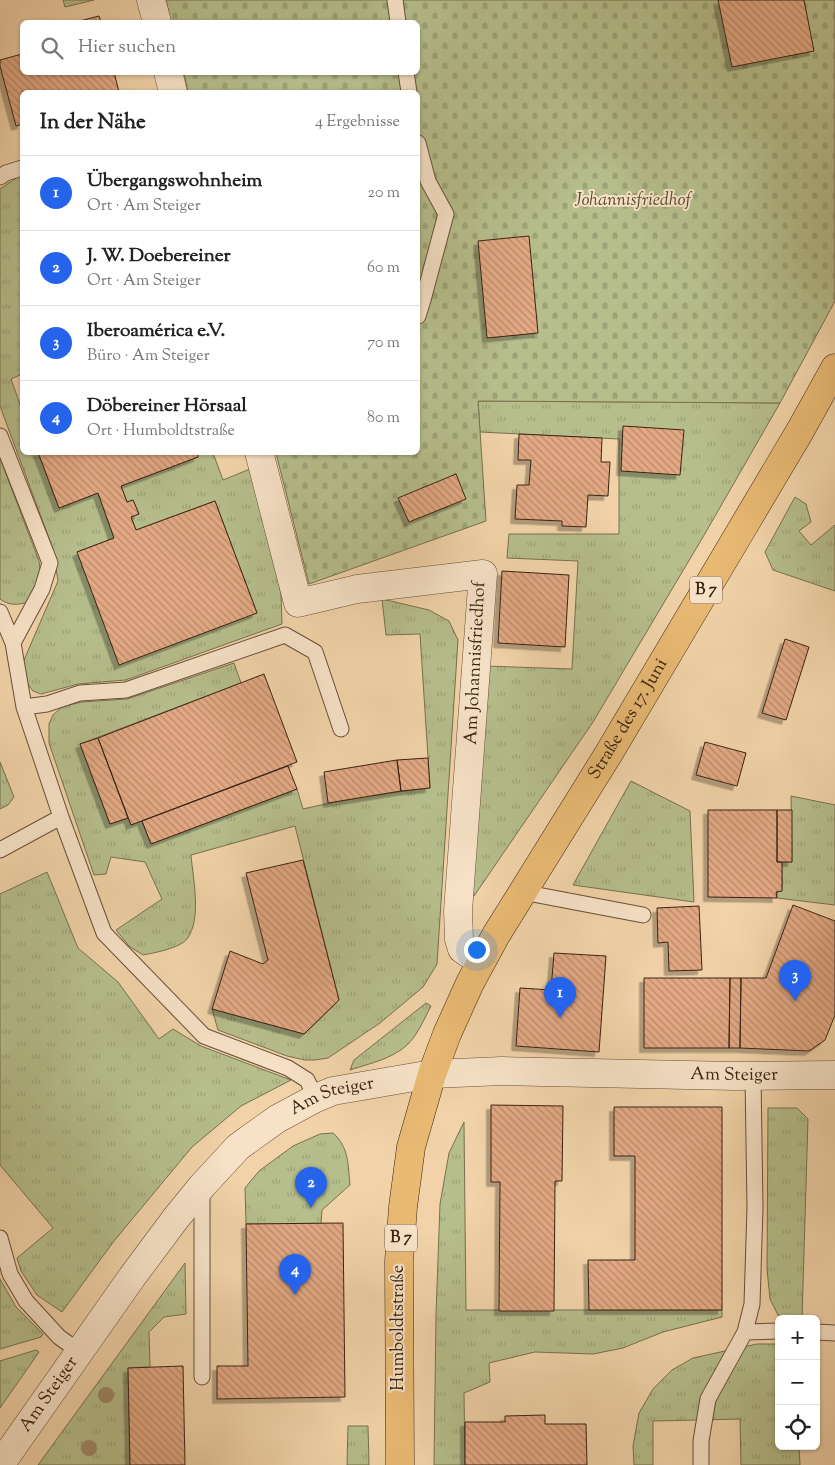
<!DOCTYPE html>
<html lang="de">
<head>
<meta charset="utf-8">
<style>
	:root { --surface:#fff; --page:#f2f2f2; --text:#222; --muted:#767676; --line:#e0e0e0; --accent:#2563eb }
	body { margin:0; font-family:"Sorts Mill Goudy",serif; background:var(--page); color:var(--text) }
	.controls { position:absolute; right:15px; bottom:15px; display:grid; overflow:hidden; border-radius:8px; box-shadow:0 1px 4px #0004 }
	.controls button { width:45px; height:45px; display:grid; place-items:center; padding:0; border:0; border-bottom:1px solid var(--line); background:var(--surface); color:var(--text); font:25px sans-serif }
	.you { position:absolute; left:476px; top:949px; width:18px; height:18px; margin:-12px; border:4px solid #fff; border-radius:50%; background:#1a73e8; box-shadow:0 0 0 8px #1a73e833 }
	.badge { display:grid; place-items:center; width:32px; height:32px; border-radius:50%; background:var(--accent); color:#fff; font-size:16px; font-weight:700 }
	.pin { position:absolute; translate:-50% -41px; filter:drop-shadow(0 1px 2px #0008) }
	.pin::after { content:''; position:absolute; top:26px; width:18px; height:15px; background:inherit; clip-path:polygon(0 0,100% 0,50% 100%) }
	.list { margin:0; padding:0; list-style:none }
	h2 { display:flex; justify-content:space-between; align-items:center; height:65px; margin:0; padding:0 20px; font-size:21px }
	h2 small { font-size:16px; font-weight:400; color:var(--muted) }
	.list li { display:grid; grid-template-columns:32px 1fr auto; gap:15px; align-items:center; box-sizing:border-box; height:75px; padding:0 20px; border-top:1px solid var(--line) }
	.list b { display:block; font-size:19px; white-space:nowrap }
	.list p { margin:0; font-size:16px; white-space:nowrap; color:var(--muted) }
	.list em { font-size:16px; font-style:normal; color:var(--muted) }
	.icon { flex:none; width:28px; height:28px; fill:none; stroke:currentColor; stroke-width:2; stroke-linecap:round; stroke-linejoin:round }
	.map { position:relative; flex:none; width:835px; height:1465px; overflow:hidden }
	.search { position:absolute; background:var(--surface); box-shadow:0 1px 4px #0004; left:20px; top:20px; width:400px; height:55px; display:flex; align-items:center; gap:12px; box-sizing:border-box; padding:0 18px; border-radius:8px; color:var(--muted); font-size:19px }
	.panel { position:absolute; background:var(--surface); box-shadow:0 1px 4px #0004; left:20px; top:90px; width:400px; height:365px; border-radius:8px }
	.map>svg:first-child { display:block }
</style>
</head>
<body>
<div class="map">
<svg width="835" height="1465" viewBox="0 0 835 1465">
	<defs>
		<pattern id="grass-tufts" width="24" height="20" patternUnits="userSpaceOnUse" patternTransform="scale(1.25)"><rect width="24" height="20" fill="#b6be8c"/><path d="M3 7l-1-3M5 7V3M7 7l1-3M15 17l-1-3M17 17v-4M19 17l1-3" fill="none" stroke="#9da378"/></pattern>
		<pattern id="cemetery-stones" width="16" height="16" patternUnits="userSpaceOnUse" patternTransform="scale(1.25)"><rect width="16" height="16" fill="#b6be8c"/><path d="M2 7V4a2 2 0 0 1 4 0v3zM10 15v-3a2 2 0 0 1 4 0v3z" fill="#9da378"/></pattern>
		<pattern id="building-back-hatch" width="6" height="6" patternUnits="userSpaceOnUse" patternTransform="scale(1.25)"><rect width="6" height="6" fill="#e3a984"/><path d="M-1 5l2 2M0 0l6 6M5-1l2 2" fill="none" stroke="#b9896b"/></pattern>
		<filter id="shadow"><feDropShadow dx="-4.5" dy="4.5" stdDeviation="0" flood-color="#0004"/></filter>
	</defs>
	<rect width="100%" height="100%" fill="#f2d3a9"/>
	<filter id="stains"><feTurbulence type="fractalNoise" baseFrequency=".004" numOctaves="4"/><feColorMatrix values="0 0 0 0 .2 0 0 0 0 .09 0 0 0 0 .02 0 0 0 .5 -.17"/></filter>
	<radialGradient id="worn" r=".72"><stop offset=".6" stop-color="#630" stop-opacity="0"/><stop offset="1" stop-color="#630" stop-opacity=".3"/></radialGradient>
	<!-- grass -->
	<path fill="url(#grass-tufts)" stroke="#78704f" d="M21,175H22V374L11,379L22,410V452L38,453L59,508L98,493L114,538L77,552L257,613L215,501L136,530L131,517L139,514L133,500L127,502L121,486L198,457L197,453H213L223,480L255,467L281,594L282,624L126,680L78,684L41,694L33,691L26,682L21,667L58,581L53,549L0,406V189Z
		M478,401L780,403L703,537L593,722L474,896L468,893L484,666L572,669L578,561L507,558L509,534H619V439L480,432Z
		M0,458L39,561L41,578L29,602C18,605 9,606 0,599Z
		M795,497L806,504L811,522L799,531L811,545L835,525V591L773,570L765,552Z
		M382,599L429,610L449,621L458,640L437,964L423,987L380,1023L328,1058L315,1060H305L287,1056L218,1030L212,1009L304,1034L339,1000L295,826L191,855C193,879 202,919 187,939C180,948 154,953 143,955L129,946L116,930L162,899L145,862L111,857L106,874L94,875L49,743V724L53,715L62,707L81,702L127,699L234,663L241,683L80,744L110,824L128,818L131,825L142,821L151,844L297,789L303,809C345,799 387,793 430,788L420,634L386,635Z
		M0,762L14,797L8,805L0,809Z
		M631,781L690,811L694,902L573,885Z
		M791,796L835,805V905L777,898L776,892L782,891V862H792Z
		M47,872L78,948L118,982L159,1039L173,1029L201,1046L291,1080L241,1106L192,1147L114,1241L62,1312L37,1295L21,1271L17,1258L53,1228L0,1165V894Z
		M426,1003L431,1006C426,1015 422,1025 416,1034C402,1057 374,1062 350,1070L354,1060Z
		M768,1108H797L808,1119L802,1319H785L778,1315L770,1299L767,1269Z
		M464,1122L466,1310H722V1317L663,1332L623,1348L593,1354L535,1352L489,1363L490,1382L464,1393L465,1465H434L436,1315L440,1204L449,1153Z
		M333,1133C349,1147 348,1165 350,1185L322,1210L321,1224H246L245,1188L259,1171L293,1146L320,1134Z
		M185,1263L186,1314L164,1317L149,1332L150,1367L128,1368L130,1465H38Z
		M0,1279L16,1307L43,1334L41,1337L0,1349Z
		M757,1344H779V1446H799L800,1465H741L740,1419L653,1421V1465H634L633,1446L639,1413L653,1389L672,1370L693,1358Z
		M36,1350L39,1352L0,1408V1361Z
		M348,1426H368L369,1465H347Z"/>
	<!-- cemetery -->
	<path fill="url(#cemetery-stones)" stroke="#78704f" d="M166,0H835V301L780,403L478,401L486,521L309,584L276,453L418,452V92H188L184,73L418,72V22H171Z"/>
	<!-- pitch -->
	<path fill="#b6be8c" stroke="#78704f" d="M63,0H94L65,7Z"/>
	<!-- building -->
	<path fill="url(#building-back-hatch)" stroke="#3a2312" filter="url(#shadow)" d="M718,0H804L814,51L732,67Z
		M99,16L101,22H76Z
		M22,54V72H114L119,92H22V124L16,126L0,66V60Z
		M529,236L538,333L487,338L478,241Z
		M623,426L684,430L680,475L621,471Z
		M519,434L602,438L601,462H610L608,496L588,495L586,527L562,526V521L515,519L517,485H529L531,460H518Z
		M38,452H197L198,457L121,486L127,502L133,500L139,514L131,517L136,530L215,501L257,613L119,665L77,552L114,538L98,493L59,508Z
		M456,474L466,499L409,522L398,498Z
		M502,571L569,575L565,647L498,643Z
		M785,639L809,647L786,720L762,713Z
		M264,674L297,762L131,825L98,738Z
		M98,738L128,818L110,824L80,744Z
		M705,742L746,753L737,786L696,775Z
		M428,758L430,788L401,791L397,760Z
		M397,760L401,791L328,803L324,772Z
		M288,766L297,789L151,844L142,821Z
		M708,810H777V862H782V891L776,892L777,898L708,897Z
		M777,810H792V862H777Z
		M303,860L339,1000L304,1034L212,1009L230,951L263,964L268,960L246,873Z
		M793,905L835,921V1015L825,1040L809,1051L740,1048L741,978H766Z
		M699,906L702,970L669,971L668,942L658,943L657,908Z
		M554,953L606,956L599,1052L516,1046L520,988L551,990Z
		M644,978H730L729,1048H644Z
		M730,978H741L740,1048H729Z
		M491,1105L563,1106L562,1181H555L554,1311H499L500,1182H491Z
		M614,1107H722V1310H589L588,1260H635V1156H614Z
		M343,1223L345,1397L217,1399V1366H248L246,1224Z
		M183,1366L185,1465H130L128,1368Z
		M545,1415V1424H586L587,1465H465V1422H505V1416Z"/>
	<g fill="none" stroke-linecap="round" stroke-linejoin="round">
		<!-- lane casing -->
		<g stroke="#684f38" stroke-width="17">
			<path id="lane" d="M395,0L398,22
				M406,72L409,92
				M418,143L428,181L446,214L423,300L418,316
				M0,177L6,173L22,168
				M0,436L50,563L42,589L13,643
				M0,612L13,643L24,707L61,817L104,933L204,1036L288,1068L307,1080L316,1098
				M24,707L47,704L80,693L126,690L285,635L315,652L341,729
				M0,850L61,817
				M522,892L643,915
				M0,1238L10,1274L26,1301L59,1337L80,1352
				M745,1332L752,1304L755,1208L753,1076
				M816,1332L835,1333
				M202,1377V1188
				M701,1465V1441L708,1399L745,1332L779,1331"/>
		</g>
		<!-- street casing -->
		<g stroke="#684f38" stroke-width="29">
			<g id="street">
				<path d="M151,0L157,22"/>
				<path d="M168,72L173,92"/>
				<path d="M259,452L298,603L357,589L483,574L458,911L459,939L462,949L481,962"/>
				<path id="s1" d="M0,1465L132,1277L176,1218L202,1186L238,1147L277,1119L316,1098L333,1091L432,1074L502,1071L735,1076L835,1075"/>
			</g>
		</g>
		<!-- primary casing -->
		<g stroke="#3a2312" stroke-width="29">
			<g id="primary">
				<path id="s2" d="M400,1465L399,1261L403,1207L411,1147L432,1074L447,1034L470,983L496,935L609,753L800,431L835,368"/>
			</g>
		</g>
		<!-- lane -->
		<use href="#lane" stroke="#f7e2c7" stroke-width="15"/>
		<!-- street -->
		<use href="#street" stroke="#f7e2c7" stroke-width="28"/>
		<!-- primary -->
		<use href="#primary" stroke="#e9ba74" stroke-width="28"/>
	</g>
	<!-- trees -->
	<g fill="#9e8866">
		<circle cx="106" cy="1395" r="8"/>
		<circle cx="89" cy="1448" r="8"/>
	</g>
	<g text-anchor="middle" dominant-baseline="central" stroke-width="4" stroke-linejoin="round" paint-order="stroke">
		<!-- shield labels -->
		<g fill="#f7e2c7" stroke="#735c48" stroke-width="1">
			<rect x="690" y="576.5" width="32" height="27" rx="4"/>
			<rect x="385" y="1224.5" width="32" height="27" rx="4"/>
		</g>
		<g font-size="16" font-weight="bold" fill="#3a2312">
			<text x="706" y="590">B 7</text>
			<text x="401" y="1238">B 7</text>
		</g>
		<!-- park labels -->
		<g font-size="18" font-style="italic" fill="#594a30" stroke="#f7e2c7">
			<text x="633" y="201">Johannisfriedhof</text>
		</g>
		<!-- street labels -->
		<g font-size="18" fill="#3a2312" stroke="#f7e2c7">
			<text transform="translate(476 663) rotate(-87)">Am Johannisfriedhof</text>
			<text stroke="none"><textPath href="#s2" startOffset="801">Straße des 17. Juni</textPath></text>
			<text stroke="none"><textPath href="#s1" startOffset="911">Am Steiger</textPath></text>
			<text stroke="none"><textPath href="#s1" startOffset="506">Am Steiger</textPath></text>
			<text transform="translate(399 1328) rotate(-90)">Humboldtstraße</text>
			<text stroke="none"><textPath href="#s1" startOffset="86">Am Steiger</textPath></text>
		</g>
	</g>
	<rect width="100%" height="100%" filter="url(#stains)"/>
	<rect width="100%" height="100%" fill="url(#worn)"/>
</svg>
<div class="controls">
<button>+</button>
<button>−</button>
<button><svg class="icon" aria-label="locate" viewBox="0 0 24 24"><circle cx="12" cy="12" r="6"/><path d="M12 2v4M12 18v4M2 12h4M18 12h4"/></svg></button>
</div>
<div class="you"></div>
<div class="pin badge" style="left:560px;top:1018px">1</div>
<div class="pin badge" style="left:311px;top:1208px">2</div>
<div class="pin badge" style="left:795px;top:1001px">3</div>
<div class="pin badge" style="left:295px;top:1295px">4</div>
<div class="search"><svg class="icon" aria-label="search" viewBox="0 0 24 24"><circle cx="10" cy="10" r="6"/><path d="M15 15l6 6"/></svg>Hier suchen</div>
<section class="panel">
<h2>In der Nähe<small>4 Ergebnisse</small></h2>
<ul class="list">
<li><span class="badge">1</span><div><b>Übergangswohnheim</b><p>Ort · Am Steiger</p></div><em>20 m</em></li>
<li><span class="badge">2</span><div><b>J. W. Doebereiner</b><p>Ort · Am Steiger</p></div><em>60 m</em></li>
<li><span class="badge">3</span><div><b>Iberoamérica e.V.</b><p>Büro · Am Steiger</p></div><em>70 m</em></li>
<li><span class="badge">4</span><div><b>Döbereiner Hörsaal</b><p>Ort · Humboldtstraße</p></div><em>80 m</em></li>
</ul>
</section>
</div>
</body>
</html>
